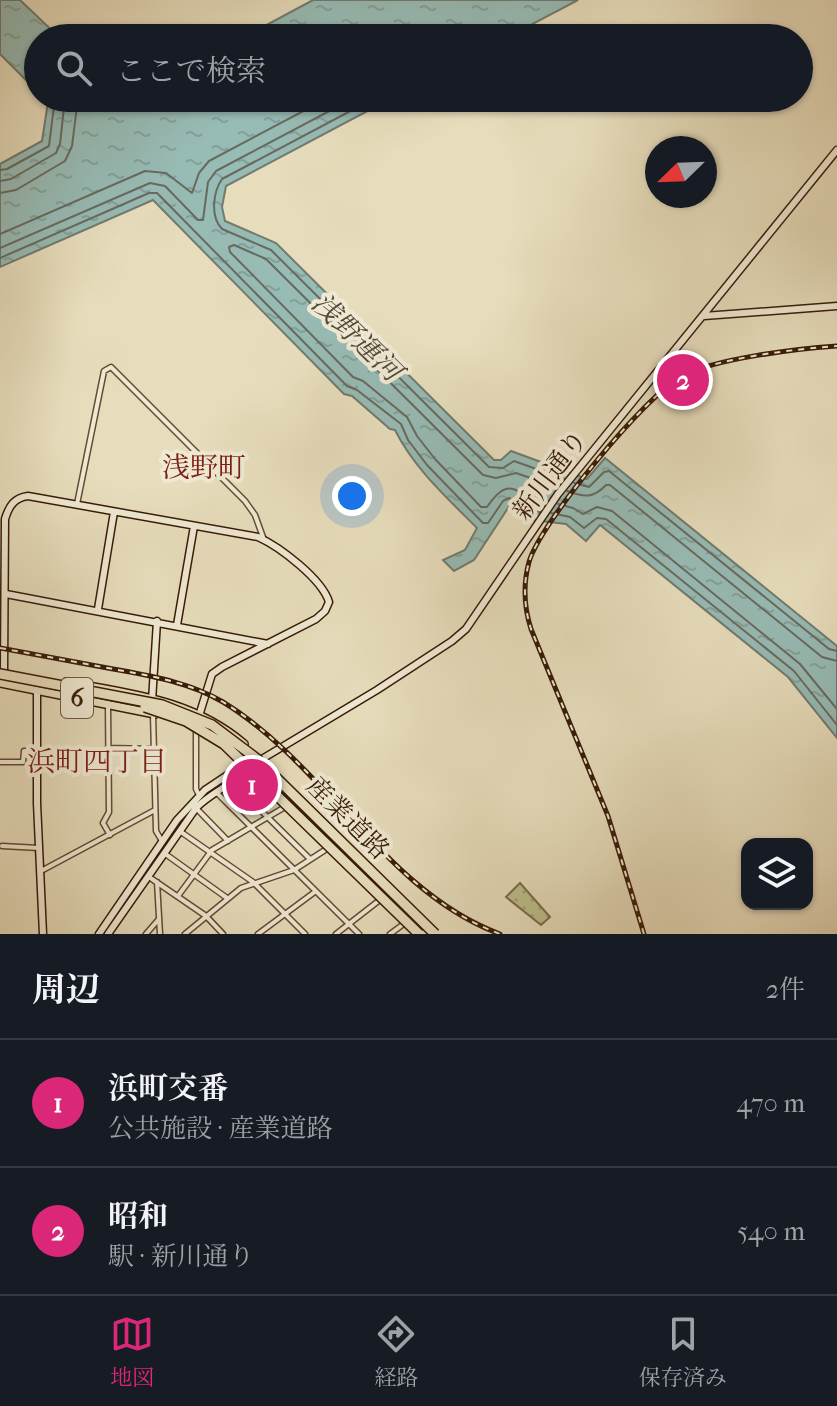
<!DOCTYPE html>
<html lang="ja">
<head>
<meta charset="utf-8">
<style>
	:root { --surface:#171b24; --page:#20242c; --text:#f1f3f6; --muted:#9ea1a6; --line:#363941; --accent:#db2777 }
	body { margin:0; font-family:"IM FELL French Canon","Noto Serif JP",serif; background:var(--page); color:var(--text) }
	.controls { position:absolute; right:24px; bottom:24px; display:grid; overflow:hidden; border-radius:16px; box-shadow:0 2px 6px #0004 }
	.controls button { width:72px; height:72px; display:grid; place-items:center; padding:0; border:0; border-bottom:2px solid var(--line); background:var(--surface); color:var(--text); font:40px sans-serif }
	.compass { position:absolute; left:645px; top:136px; width:72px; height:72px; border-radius:50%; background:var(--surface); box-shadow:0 2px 6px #0004; rotate:247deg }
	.you { position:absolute; left:352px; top:496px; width:28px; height:28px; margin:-20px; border:6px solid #fff; border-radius:50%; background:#1a73e8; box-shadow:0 0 0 12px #1a73e833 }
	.badge { display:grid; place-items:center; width:52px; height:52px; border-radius:50%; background:var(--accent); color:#fff; font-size:26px; font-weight:700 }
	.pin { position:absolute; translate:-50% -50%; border:4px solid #fff; box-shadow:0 2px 8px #0006 }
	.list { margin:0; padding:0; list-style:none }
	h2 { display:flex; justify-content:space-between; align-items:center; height:104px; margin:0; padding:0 32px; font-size:34px }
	h2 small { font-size:26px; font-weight:400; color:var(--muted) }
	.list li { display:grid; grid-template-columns:52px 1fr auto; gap:24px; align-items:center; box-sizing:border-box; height:128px; padding:0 32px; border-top:2px solid var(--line) }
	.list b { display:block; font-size:30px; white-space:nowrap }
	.list p { margin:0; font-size:26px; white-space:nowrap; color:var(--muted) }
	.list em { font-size:26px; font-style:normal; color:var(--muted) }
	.icon { flex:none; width:44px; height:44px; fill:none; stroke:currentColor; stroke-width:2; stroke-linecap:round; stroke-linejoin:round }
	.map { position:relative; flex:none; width:837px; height:934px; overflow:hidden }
	.search { position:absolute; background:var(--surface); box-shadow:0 2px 6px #0004; left:24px; right:24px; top:24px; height:88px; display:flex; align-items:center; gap:20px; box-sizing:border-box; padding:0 28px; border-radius:44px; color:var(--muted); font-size:30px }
	.sheet { height:360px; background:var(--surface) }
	nav { display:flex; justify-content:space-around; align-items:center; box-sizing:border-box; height:112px; border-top:2px solid var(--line); background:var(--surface); font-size:22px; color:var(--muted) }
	nav a { display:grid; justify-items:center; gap:4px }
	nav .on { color:var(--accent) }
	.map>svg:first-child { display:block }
</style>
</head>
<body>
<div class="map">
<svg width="837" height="934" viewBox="0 0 837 934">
	<defs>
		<pattern id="grass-dots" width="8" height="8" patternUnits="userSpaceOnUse" patternTransform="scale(2)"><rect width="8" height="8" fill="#bcbf8c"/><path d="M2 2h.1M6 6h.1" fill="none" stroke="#a2a477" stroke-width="1.8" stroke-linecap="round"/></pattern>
		<pattern id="water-ripples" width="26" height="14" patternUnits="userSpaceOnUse" patternTransform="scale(2)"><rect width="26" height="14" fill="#97bbb5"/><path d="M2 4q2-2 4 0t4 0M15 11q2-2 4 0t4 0" fill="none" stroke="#83a09a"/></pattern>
	</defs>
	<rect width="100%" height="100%" fill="#e7ddbc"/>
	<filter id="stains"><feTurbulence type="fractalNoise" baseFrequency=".0025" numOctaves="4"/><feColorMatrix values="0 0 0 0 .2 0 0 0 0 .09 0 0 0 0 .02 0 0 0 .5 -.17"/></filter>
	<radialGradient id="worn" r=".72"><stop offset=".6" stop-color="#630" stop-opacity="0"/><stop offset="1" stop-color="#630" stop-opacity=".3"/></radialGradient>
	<!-- grass -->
	<path fill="url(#grass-dots)" stroke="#7a6c49" stroke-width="2" d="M520,883L550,917L541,925L506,897Z"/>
	<!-- water -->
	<path fill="url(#water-ripples)" stroke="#717b6f" stroke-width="2" d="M0,0H20L60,38H38V92L0,54Z
		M313,0H578L506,38H226L261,28Z
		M44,98H392L226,186L222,207L225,221L276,243L494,460H501L511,451L587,479L605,458L837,646V738L788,677L600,525L586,541L566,524L532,520L510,505L474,560L454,571L443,560L465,550L477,528C446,497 414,468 395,430L390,429L352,396L344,394L153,200L0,267V164L42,141L48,102Z"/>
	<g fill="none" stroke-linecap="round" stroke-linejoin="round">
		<!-- shore -->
		<path stroke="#676a5e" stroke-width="2" d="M375,98L222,179C213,192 210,217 222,229L271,250L489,467L503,468L514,461L564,479
			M0,170L7,169L49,146L55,98
			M0,181L11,179L56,153L60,144L65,98
			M0,193L16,190L65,161L72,146L78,98
			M0,234L145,171L166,173L192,193L199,173L209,161L328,98
			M0,248L150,183L165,186L198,220H203L208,182L216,171L354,98
			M0,258L149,193H157L347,386L357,390L401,424L408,440L427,465L483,523H488L503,501L509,498L540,512
			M574,483L589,487L604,472L609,471L829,649L837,651
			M567,491C584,497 593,499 606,485H610L822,657L837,661
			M546,502C517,501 513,469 487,507H481L435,459L417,436L407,417L363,381L353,377L230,252L229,247L234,245L266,259L483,475L496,478L516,473L557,487
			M558,504L573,508L583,514L597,507L612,511L800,664L837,709
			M551,513L570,517L584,528L597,518L606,519L794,671L837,725"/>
		<!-- street casing -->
		<g stroke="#634b34" stroke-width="7">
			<path id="street" d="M669,358L694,378
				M77,504L104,371L111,367L245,501L255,515L264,540
				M108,706L109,812L103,823L110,835
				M153,714L156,831L162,841
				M196,730V789L199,795
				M108,748L153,749
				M0,762H23L24,751H37
				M232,782L310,859
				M217,793L359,934
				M196,808L228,841
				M181,832L253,882L305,934
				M2,846L39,848
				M164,853L227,898
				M41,871L155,810
				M149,877L206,916L223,934
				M157,882L160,934
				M178,896L212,850L285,807
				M146,934L159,919
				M185,934L241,888L294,870L339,841
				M258,934L316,891
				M336,934L381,899
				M390,934L405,923"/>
		</g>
		<!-- secondary casing -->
		<g stroke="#371a06" stroke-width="9">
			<path id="secondary" d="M704,316L837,306
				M6,594L268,644
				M98,609L114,512
				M177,625L194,526
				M4,671L5,519C9,506 14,498 28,496L258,537C280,547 322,579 329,602L325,611L316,619L222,667L212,674L198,719
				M37,690V803L43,934
				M152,701L157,621
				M99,934L177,820L205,790L229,774L262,759L377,690L452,641L466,629L558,494L837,150
				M108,934L196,808C211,792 235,784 247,768"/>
		</g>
		<!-- primary casing -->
		<g stroke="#371a06" stroke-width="10">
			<path id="primary" d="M66,682C131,694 193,700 244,744
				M0,683L155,714"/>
		</g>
		<!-- highway casing -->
		<g stroke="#371a06" stroke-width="12">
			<path id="highway" d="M372,880L428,934"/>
		</g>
		<!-- street -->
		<use href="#street" stroke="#efe9d3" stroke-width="4"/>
		<!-- secondary -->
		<use href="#secondary" stroke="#efe9d3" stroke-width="6"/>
		<!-- primary -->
		<use href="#primary" stroke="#e7ddbc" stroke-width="7"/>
		<!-- highway -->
		<use href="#highway" stroke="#e7ddbc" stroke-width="9"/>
		<!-- rail casing -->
		<g stroke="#371a06" stroke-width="5">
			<path id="rail" d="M0,648C38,655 76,662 113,669C151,676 189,682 223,702C325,764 386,892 500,934
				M644,934L608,816L531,629C524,607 523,584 529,562C540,523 646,395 682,376C717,358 796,349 837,346"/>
		</g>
		<!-- rail -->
		<use href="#rail" stroke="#efe9d3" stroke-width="2" stroke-dasharray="6" stroke-linecap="butt"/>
		<!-- highway-bridge casing -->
		<g stroke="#371a06" stroke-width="12" stroke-linecap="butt">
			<path id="highway-bridge" d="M0,674L162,705L212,725L257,759L435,934
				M145,707L186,721L224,744L419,934"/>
		</g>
		<!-- highway-bridge -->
		<use href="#highway-bridge" stroke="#e7ddbc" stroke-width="9"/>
	</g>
	<g text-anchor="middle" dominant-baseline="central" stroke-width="8" stroke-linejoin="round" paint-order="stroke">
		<!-- shield labels -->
		<rect fill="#efe9d3" stroke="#6e5844" stroke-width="2" x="61" y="678" width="32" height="40" rx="6"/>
		<g font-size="24" font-weight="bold" fill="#371a06">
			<text x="77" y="698">6</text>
		</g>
		<!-- street labels -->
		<g font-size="26" fill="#371a06" stroke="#efe9d3">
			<text transform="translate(550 475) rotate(-53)">新川通り</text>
			<text transform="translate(348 818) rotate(45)">産業道路</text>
		</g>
		<!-- water labels -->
		<g font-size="28" font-style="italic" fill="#544a3b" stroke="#efe9d3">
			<text transform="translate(357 337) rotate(44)">浅野運河</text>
		</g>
		<!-- neighbourhood labels -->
		<g font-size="28" fill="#7a1f14" stroke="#efe9d3">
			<text x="204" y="467">浅野町</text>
			<text x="97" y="761">浜町四丁目</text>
		</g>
	</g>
	<rect width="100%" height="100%" filter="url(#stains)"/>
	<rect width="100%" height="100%" fill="url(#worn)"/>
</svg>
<div class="controls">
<button><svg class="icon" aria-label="layers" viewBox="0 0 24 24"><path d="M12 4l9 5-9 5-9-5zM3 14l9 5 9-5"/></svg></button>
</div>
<svg class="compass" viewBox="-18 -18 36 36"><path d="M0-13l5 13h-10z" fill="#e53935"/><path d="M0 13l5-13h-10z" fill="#9ea1a6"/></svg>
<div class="you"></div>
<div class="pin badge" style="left:252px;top:785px">1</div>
<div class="pin badge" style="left:683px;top:380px">2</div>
<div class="search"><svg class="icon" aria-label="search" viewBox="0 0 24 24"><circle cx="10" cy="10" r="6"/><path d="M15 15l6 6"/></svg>ここで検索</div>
</div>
<section class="sheet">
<h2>周辺<small>2件</small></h2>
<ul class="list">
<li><span class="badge">1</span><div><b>浜町交番</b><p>公共施設 · 産業道路</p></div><em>470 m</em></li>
<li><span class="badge">2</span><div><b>昭和</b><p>駅 · 新川通り</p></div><em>540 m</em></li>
</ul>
</section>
<nav>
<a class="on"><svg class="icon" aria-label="map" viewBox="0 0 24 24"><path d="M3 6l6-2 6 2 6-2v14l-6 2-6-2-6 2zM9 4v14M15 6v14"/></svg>地図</a>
<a><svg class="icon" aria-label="directions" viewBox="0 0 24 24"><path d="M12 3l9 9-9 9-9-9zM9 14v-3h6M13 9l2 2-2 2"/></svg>経路</a>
<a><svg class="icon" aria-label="saved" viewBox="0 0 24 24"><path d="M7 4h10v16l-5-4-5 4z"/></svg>保存済み</a>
</nav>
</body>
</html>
